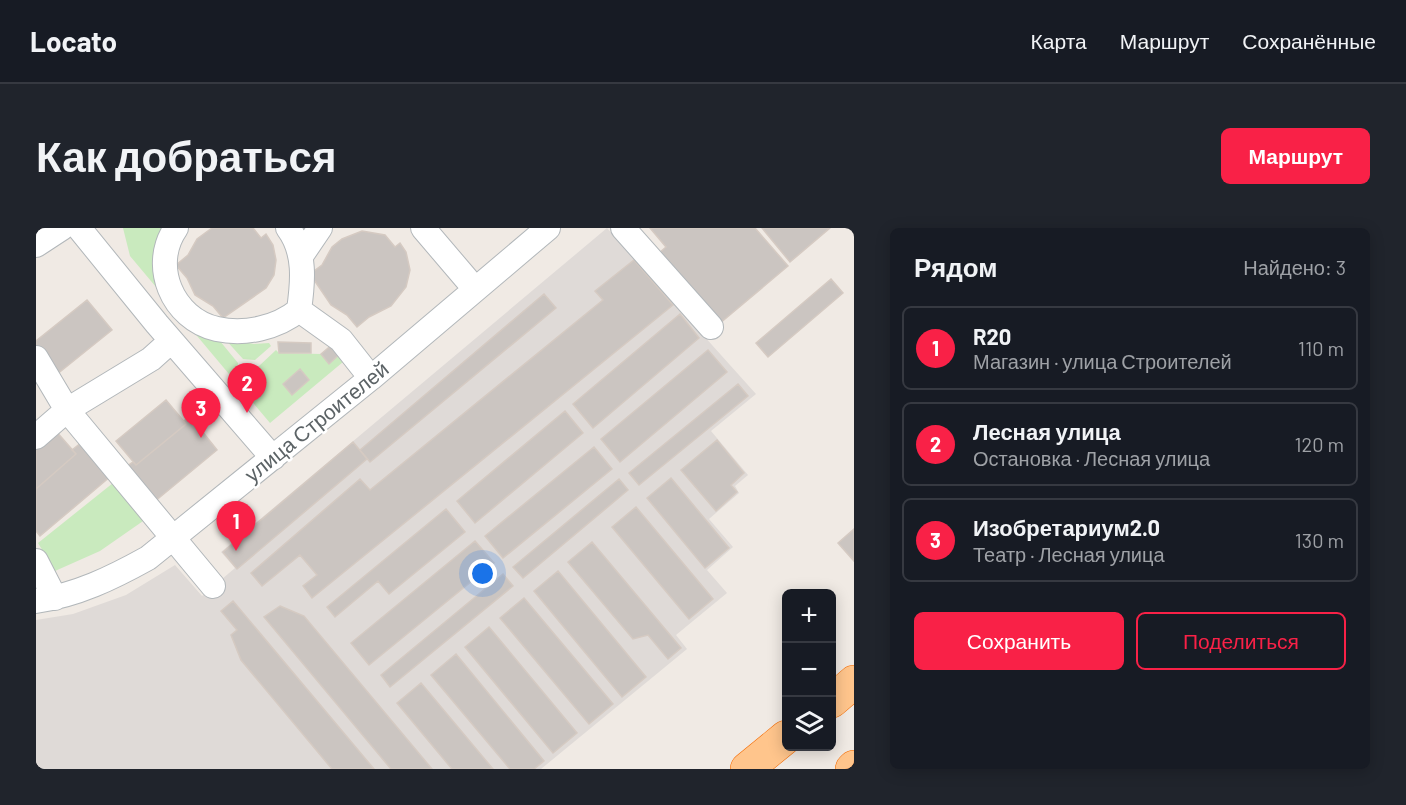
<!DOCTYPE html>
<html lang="ru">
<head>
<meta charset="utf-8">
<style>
	:root { --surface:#171b24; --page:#20242c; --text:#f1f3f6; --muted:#9ea1a6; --line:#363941; --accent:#f92147 }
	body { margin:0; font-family:Barlow,sans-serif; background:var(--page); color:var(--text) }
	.controls { position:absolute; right:18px; bottom:18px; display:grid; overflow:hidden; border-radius:9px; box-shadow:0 3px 15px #0003 }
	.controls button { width:54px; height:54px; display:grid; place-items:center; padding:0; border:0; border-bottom:2px solid var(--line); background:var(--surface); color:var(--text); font:30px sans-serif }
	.you { position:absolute; left:447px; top:346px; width:21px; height:21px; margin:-15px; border:4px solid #fff; border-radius:50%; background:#1a73e8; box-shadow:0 0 0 9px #1a73e833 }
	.badge { display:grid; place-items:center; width:39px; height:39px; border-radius:50%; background:var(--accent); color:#fff; font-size:20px; font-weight:700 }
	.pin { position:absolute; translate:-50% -50px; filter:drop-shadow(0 2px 3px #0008) }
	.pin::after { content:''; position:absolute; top:32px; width:21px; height:18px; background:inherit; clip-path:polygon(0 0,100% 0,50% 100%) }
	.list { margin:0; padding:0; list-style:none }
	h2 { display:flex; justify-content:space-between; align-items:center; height:78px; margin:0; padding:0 24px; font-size:26px }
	h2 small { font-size:20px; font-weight:400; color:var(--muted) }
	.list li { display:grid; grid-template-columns:39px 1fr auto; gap:18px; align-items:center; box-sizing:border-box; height:84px; margin:0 12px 12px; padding:0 12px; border:2px solid var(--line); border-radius:9px }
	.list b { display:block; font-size:22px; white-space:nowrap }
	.list p { margin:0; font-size:20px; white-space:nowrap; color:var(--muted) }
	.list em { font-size:20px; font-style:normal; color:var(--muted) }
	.actions { display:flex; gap:12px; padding:18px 24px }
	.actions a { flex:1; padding:14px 0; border:2px solid var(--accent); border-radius:9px; text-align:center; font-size:21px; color:var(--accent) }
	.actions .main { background:var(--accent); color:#fff }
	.icon { flex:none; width:33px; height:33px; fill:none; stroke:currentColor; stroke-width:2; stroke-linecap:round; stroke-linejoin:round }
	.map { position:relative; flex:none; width:818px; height:541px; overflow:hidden; border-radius:9px }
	header { display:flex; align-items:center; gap:36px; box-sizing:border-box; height:84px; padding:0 30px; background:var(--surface); border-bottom:2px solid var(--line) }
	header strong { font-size:28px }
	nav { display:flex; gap:33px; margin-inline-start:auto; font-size:21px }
	.intro { display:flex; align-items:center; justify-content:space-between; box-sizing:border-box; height:144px; padding:0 36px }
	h1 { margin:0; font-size:42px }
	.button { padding:15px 27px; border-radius:9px; background:var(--accent); color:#fff; font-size:21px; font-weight:700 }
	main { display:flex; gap:36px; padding:0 36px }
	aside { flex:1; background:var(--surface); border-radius:9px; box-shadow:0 3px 15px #0003 }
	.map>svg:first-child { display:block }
</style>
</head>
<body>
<header>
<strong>Locato</strong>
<nav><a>Карта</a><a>Маршрут</a><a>Сохранённые</a></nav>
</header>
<div class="intro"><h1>Как добраться</h1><a class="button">Маршрут</a></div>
<main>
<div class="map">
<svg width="818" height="541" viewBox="0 0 818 541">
	<rect width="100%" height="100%" fill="#f0eae4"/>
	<!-- industrial -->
	<path fill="#dfdad7" d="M571,0L720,166L675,203L712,247L699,258L703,265L673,291L697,319L671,342L691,365L640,407L651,421L505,541H0V392L37,386L90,367L139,337L166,368L199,340L185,324Z"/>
	<!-- green -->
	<path fill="#c9eabe" d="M87,0H130L120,35L202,135L200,146L208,154L215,155L220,151L223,138L240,122L243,125L285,126L293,135L306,124L313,129L234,195L94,28Z
		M188,110L218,116L233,115L235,118L219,132L207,131Z
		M77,255L110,291L64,323L19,343L2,315Z"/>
	<!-- building -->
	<path fill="#cbc5c1" stroke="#d5cac2" stroke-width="1.5" d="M176,0H217L225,10L230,6L237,17L240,32L238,47L230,60L187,90L177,78L159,67L151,50L140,37L152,27L161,11Z
		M614,0H719L752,38L683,96L623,25L630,19Z
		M726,0H794L754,34Z
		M326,3L349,7L359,19L364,15L370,24L374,42L370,59L355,78L333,89L321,99L311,87L295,77L274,46L286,37L296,19L306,11Z
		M598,32L637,77L276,370L267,358L281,347L264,327L226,358L215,345L324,251L334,262L567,72L559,63Z
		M795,51L807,65L732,129L720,115Z
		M508,66L520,80L334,234L324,222Z
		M51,72L76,102L20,147L0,123V113Z
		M644,86L663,110L557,200L537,176Z
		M242,114L275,115V125H243Z
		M298,115L306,124L293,136L285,126Z
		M672,122L691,144L584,234L565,211Z
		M264,141L273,152L256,167L247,156Z
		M702,156L712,168L603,257L593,245Z
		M130,172L150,196L100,237L80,213Z
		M529,183L547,205L439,295L421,273Z
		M154,188L181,222L118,274L90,239L97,234L100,237L150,196L148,193Z
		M19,202L40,226L0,261V218Z
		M681,212L708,245L695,257L701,264L680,283L645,242Z
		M46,214L75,248L4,308L0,303V261L40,226L36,222Z
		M317,214L331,231L201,341L187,324Z
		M558,219L576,241L467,330L449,308Z
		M635,250L693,320L669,340L611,270Z
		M583,251L592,262L487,350L477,339Z
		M600,279L677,371L653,391L576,299Z
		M410,281L429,304L353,366L342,353L299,389L291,379Z
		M818,301V333L802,315Z
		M439,313L458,335L333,437L315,415Z
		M556,314L645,420L632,431L612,407L597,411L532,334Z
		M522,343L610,449L586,469L498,363Z
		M467,346L477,358L354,459L345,447Z
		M488,370L577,476L553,496L464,390Z
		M197,373L338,541H296L205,432L195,407L201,402L185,383Z
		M244,378L268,388L396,541H355L228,389Z
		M453,399L541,505L517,525L429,419Z
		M420,426L508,533L498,541H474L395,447Z
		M385,455L457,541H416L361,475Z"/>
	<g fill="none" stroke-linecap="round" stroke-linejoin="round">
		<!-- minor casing -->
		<g stroke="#b2b7ba" stroke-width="26">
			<path id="minor" d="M43,0L121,96L237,230
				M140,0C114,37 136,91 181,101C209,107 241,100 263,82C267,54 270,24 252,0
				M387,0L439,61
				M587,0L675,99
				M0,17L26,0
				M265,28L284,0
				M263,82L305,112L335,150
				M135,113L115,131L31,182L177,358
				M0,130L31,182L0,209
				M0,333L19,370
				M0,373C41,367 76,350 112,330L335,150L512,0"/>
		</g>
		<!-- highway casing -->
		<g stroke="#f46a00" stroke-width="34">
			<path id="highway" d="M796,473L818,454
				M711,541L750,509
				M816,541L818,539"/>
		</g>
		<!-- minor -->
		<use href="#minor" stroke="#fff" stroke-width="24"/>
		<!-- highway -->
		<use href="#highway" stroke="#ffc58c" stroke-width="33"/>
	</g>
	<g text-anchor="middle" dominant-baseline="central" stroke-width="5" stroke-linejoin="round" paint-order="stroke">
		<!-- street labels -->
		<g font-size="21" fill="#5c6366" stroke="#fff">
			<text transform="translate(280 193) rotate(-39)">улица Строителей</text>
		</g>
	</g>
</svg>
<div class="controls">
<button>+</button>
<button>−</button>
<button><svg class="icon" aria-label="layers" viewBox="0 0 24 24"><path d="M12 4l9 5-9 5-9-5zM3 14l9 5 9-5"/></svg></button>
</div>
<div class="you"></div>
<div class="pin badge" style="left:200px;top:323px">1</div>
<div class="pin badge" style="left:211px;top:185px">2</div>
<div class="pin badge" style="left:165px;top:210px">3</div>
</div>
<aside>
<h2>Рядом<small>Найдено: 3</small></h2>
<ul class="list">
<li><span class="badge">1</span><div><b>R20</b><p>Магазин · улица Строителей</p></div><em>110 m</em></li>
<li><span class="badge">2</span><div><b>Лесная улица</b><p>Остановка · Лесная улица</p></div><em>120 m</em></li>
<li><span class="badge">3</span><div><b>Изобретариум2.0</b><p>Театр · Лесная улица</p></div><em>130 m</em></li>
</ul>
<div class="actions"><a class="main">Сохранить</a><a>Поделиться</a></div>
</aside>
</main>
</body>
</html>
